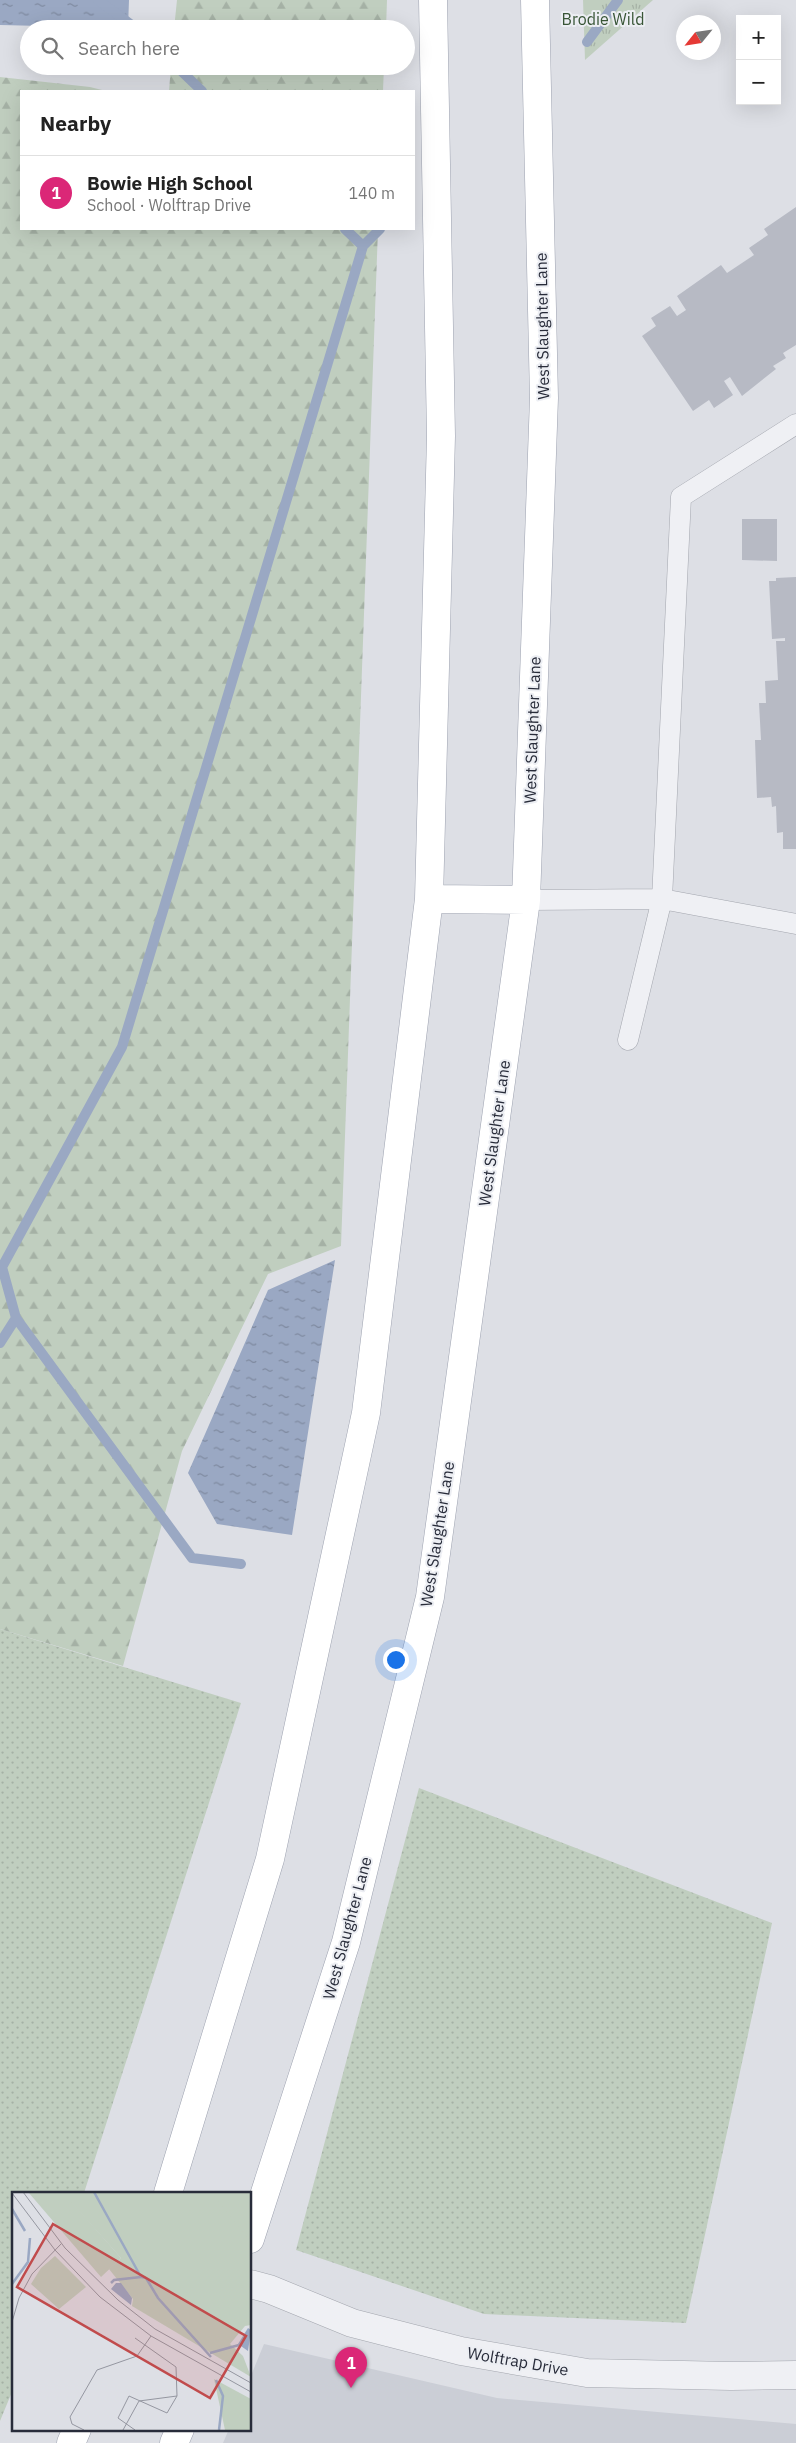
<!DOCTYPE html>
<html lang="en">
<head>
<meta charset="utf-8">
<style>
	:root { --surface:#fff; --page:#f2f2f2; --text:#222; --muted:#767676; --line:#e0e0e0; --accent:#db2777 }
	body { margin:0; font-family:"IBM Plex Sans",sans-serif; background:var(--page); color:var(--text) }
	.controls { position:absolute; right:15px; top:15px; display:grid; overflow:hidden; border-radius:0px; box-shadow:0 5px 20px #0002 }
	.controls button { width:45px; height:45px; display:grid; place-items:center; padding:0; border:0; border-bottom:1px solid var(--line); background:var(--surface); color:var(--text); font:25px sans-serif }
	.compass { position:absolute; left:676px; top:15px; width:45px; height:45px; border-radius:50%; background:var(--surface); box-shadow:0 5px 20px #0002; rotate:240deg }
	.you { position:absolute; left:395px; top:1659px; width:18px; height:18px; margin:-12px; border:4px solid #fff; border-radius:50%; background:#1a73e8; box-shadow:0 0 0 8px #1a73e833 }
	.badge { display:grid; place-items:center; width:32px; height:32px; border-radius:50%; background:var(--accent); color:#fff; font-size:16px; font-weight:700 }
	.pin { position:absolute; translate:-50% -41px; filter:drop-shadow(0 1px 2px #0008) }
	.pin::after { content:''; position:absolute; top:26px; width:18px; height:15px; background:inherit; clip-path:polygon(0 0,100% 0,50% 100%) }
	.list { margin:0; padding:0; list-style:none }
	h2 { display:flex; justify-content:space-between; align-items:center; height:65px; margin:0; padding:0 20px; font-size:21px }
	h2 small { font-size:16px; font-weight:400; color:var(--muted) }
	.list li { display:grid; grid-template-columns:32px 1fr auto; gap:15px; align-items:center; box-sizing:border-box; height:75px; padding:0 20px; border-top:1px solid var(--line) }
	.list b { display:block; font-size:19px; white-space:nowrap }
	.list p { margin:0; font-size:16px; white-space:nowrap; color:var(--muted) }
	.list em { font-size:16px; font-style:normal; color:var(--muted) }
	.icon { flex:none; width:28px; height:28px; fill:none; stroke:currentColor; stroke-width:2; stroke-linecap:round; stroke-linejoin:round }
	.map { position:relative; flex:none; width:796px; height:2443px; overflow:hidden }
	.search { position:absolute; background:var(--surface); box-shadow:0 5px 20px #0002; left:20px; top:20px; width:395px; height:55px; display:flex; align-items:center; gap:12px; box-sizing:border-box; padding:0 18px; border-radius:28px; color:var(--muted); font-size:19px }
	.panel { position:absolute; background:var(--surface); box-shadow:0 5px 20px #0002; left:20px; top:90px; width:395px; height:140px; border-radius:0px }
	.map>svg:first-child { display:block }
</style>
</head>
<body>
<div class="map">
<svg width="796" height="2443" viewBox="0 0 796 2443">
	<defs>
		<pattern id="grass-dots" width="8" height="8" patternUnits="userSpaceOnUse" patternTransform="scale(1.25)"><rect width="8" height="8" fill="#c0cebf"/><path d="M2 2h.1M6 6h.1" fill="none" stroke="#a5b1a5" stroke-width="1.8" stroke-linecap="round"/></pattern>
		<pattern id="forest-firs" width="22" height="20" patternUnits="userSpaceOnUse" patternTransform="scale(1.25)"><rect width="22" height="20" fill="#c0cebf"/><path d="M5 1l3.5 6h-7zM16 11l3.5 6h-7z" fill="#a5b1a5"/></pattern>
		<pattern id="park-tufts" width="24" height="20" patternUnits="userSpaceOnUse" patternTransform="scale(1.25)"><rect width="24" height="20" fill="#c0cebf"/><path d="M3 7l-1-3M5 7V3M7 7l1-3M15 17l-1-3M17 17v-4M19 17l1-3" fill="none" stroke="#a5b1a5"/></pattern>
		<pattern id="water-ripples" width="26" height="14" patternUnits="userSpaceOnUse" patternTransform="scale(1.25)"><rect width="26" height="14" fill="#9aa8c3"/><path d="M2 4q2-2 4 0t4 0M15 11q2-2 4 0t4 0" fill="none" stroke="#7e899f"/></pattern>
	</defs>
	<rect width="100%" height="100%" fill="#dddfe5"/>
	<!-- built -->
	<path fill="#cbced6" d="M264,2344L497,2398L796,2424V2443H223L229,2429H250V2378Z"/>
	<!-- grass -->
	<path fill="url(#grass-dots)" d="M0,1629L241,1703L84,2193H14V2387L0,2421Z
		M419,1788L772,1923L686,2323L484,2314L296,2250Z"/>
	<!-- forest -->
	<path fill="url(#forest-firs)" d="M177,0H387L386,29H174Z
		M171,66H384L383,91H169Z
		M0,77L90,87L106,91H21V229H378L341,1246L268,1274L182,1451L123,1666L0,1629Z"/>
	<!-- park -->
	<path fill="url(#park-tufts)" d="M583,0H653L585,60Z"/>
	<!-- water -->
	<path fill="url(#water-ripples)" d="M0,0H129L128,28L0,25Z
		M335,1260L292,1535L217,1524L188,1473L268,1290Z"/>
	<g fill="none" stroke-linecap="round" stroke-linejoin="round">
		<!-- stream -->
		<path stroke="#9aa8c3" stroke-width="10" d="M98,0L137,29
			M587,42L618,0
			M176,66L202,91
			M345,229L363,246
			M16,1318L192,1558L241,1564
			M0,1343L16,1318L2,1267L122,1047L363,246L380,229"/>
	</g>
	<!-- building -->
	<path fill="#b7bac4" d="M796,207V345L783,353L786,358L773,366L776,369L742,396L730,377L724,381L733,395L714,408L709,400L693,411L642,336L656,326L651,318L670,306L677,316L686,310L677,296L721,265L727,273L754,255L749,248L768,235L764,229Z
		M742,519H777V561L742,560Z
		M796,577V849H783V832L777,833L776,806L772,807L771,797L757,798L755,740H761L759,703H766L765,681L778,680L776,641H785V638L772,639L769,581H776V578Z"/>
	<g fill="none" stroke-linecap="round" stroke-linejoin="round">
		<!-- service casing -->
		<g stroke="#a3a6ae" stroke-width="21">
			<path id="service" d="M526,900L662,899L796,924
				M628,1040L662,899L681,497L796,424"/>
		</g>
		<!-- minor casing -->
		<g stroke="#a3a6ae" stroke-width="29">
			<path id="minor" d="M250,2284L269,2289L352,2323L461,2351L587,2373L731,2376L796,2375"/>
		</g>
		<!-- primary casing -->
		<g stroke="#9da2b0" stroke-width="29">
			<path id="primary" d="M429,899L526,900
				M168,2193L270,1859L366,1413L429,899L441,436L433,0
				M250,2239L346,1942L430,1597L526,900L544,398L535,0
				M71,2443L77,2429
				M174,2443L180,2429"/>
		</g>
		<!-- service -->
		<use href="#service" stroke="#eff0f4" stroke-width="20"/>
		<!-- minor -->
		<use href="#minor" stroke="#eff0f4" stroke-width="28"/>
		<!-- primary -->
		<use href="#primary" stroke="#fff" stroke-width="28"/>
	</g>
	<g text-anchor="middle" dominant-baseline="central" stroke-width="4" stroke-linejoin="round" paint-order="stroke">
		<!-- park labels -->
		<g font-size="16" fill="#385536" stroke="#eceef3">
			<text x="603" y="19">Brodie Wild</text>
		</g>
		<!-- street labels -->
		<g font-size="16" fill="#282c3a" stroke="#eceef3">
			<text transform="translate(542 326) rotate(-91)">West Slaughter Lane</text>
			<text transform="translate(532 730) rotate(-88)">West Slaughter Lane</text>
			<text transform="translate(494 1133) rotate(-82)">West Slaughter Lane</text>
			<text transform="translate(437 1534) rotate(-81)">West Slaughter Lane</text>
			<text transform="translate(347 1928) rotate(-75)">West Slaughter Lane</text>
			<text transform="translate(518 2361) rotate(10)">Wolftrap Drive</text>
		</g>
	</g>
	<!-- overview -->
	<g transform="translate(12 2192)">
		<rect width="239" height="239" fill="#dddfe5"/>
		<path d="M51,0L109,66L89,85L17,1ZM43,64L74,95L47,117L19,92L29,76Z" fill="#c0cebf"/>
		<path d="M239,0V133L233,134L218,152L231,164L239,185L120,114L121,107L97,77L109,66L51,1Z" fill="#c0cebf"/>
		<path d="M239,0V50L199,0ZM202,187L239,207V238H213Z" fill="#c0cebf"/>
		<path d="M104,91H109L120,106L119,113L99,97ZM236,136L239,138L236,159L226,152Z" fill="#9aa8c3"/>
		<path fill="none" stroke="#9aa8c3" stroke-width="2.5" d="M82,0L129,85L134,86L146,106L199,165M0,17L13,39M99,91L102,88L129,85M0,92L16,70L18,46M198,161L227,153M204,188L211,204L207,238"/>
		<path fill="none" stroke="#9597a1" stroke-width="1" d="M11,0L53,56L106,108L143,137L239,191M0,1L43,58L88,105L139,144L239,200M0,130L7,106L20,82L49,52M72,238L60,232L58,225L85,178L125,164L139,144M111,238L127,209L165,204M123,238L106,226L117,204L155,221L165,204L164,175L123,146"/>
		<path fill="#c14b4c" fill-opacity="0.15" stroke="#c14b4c" stroke-width="2.5" d="M41,32L234,144L198,206L5,95Z"/>
		<rect width="239" height="239" fill="none" stroke="#282c3a" stroke-width="2.5"/>
	</g>
</svg>
<div class="controls">
<button>+</button>
<button>−</button>
</div>
<svg class="compass" viewBox="-18 -18 36 36"><path d="M0-13l5 13h-10z" fill="#e53935"/><path d="M0 13l5-13h-10z" fill="#767676"/></svg>
<div class="you"></div>
<div class="pin badge" style="left:351px;top:2388px">1</div>
<div class="search"><svg class="icon" aria-label="search" viewBox="0 0 24 24"><circle cx="10" cy="10" r="6"/><path d="M15 15l6 6"/></svg>Search here</div>
<section class="panel">
<h2>Nearby<small></small></h2>
<ul class="list">
<li><span class="badge">1</span><div><b>Bowie High School</b><p>School · Wolftrap Drive</p></div><em>140 m</em></li>
</ul>
</section>
</div>
</body>
</html>
